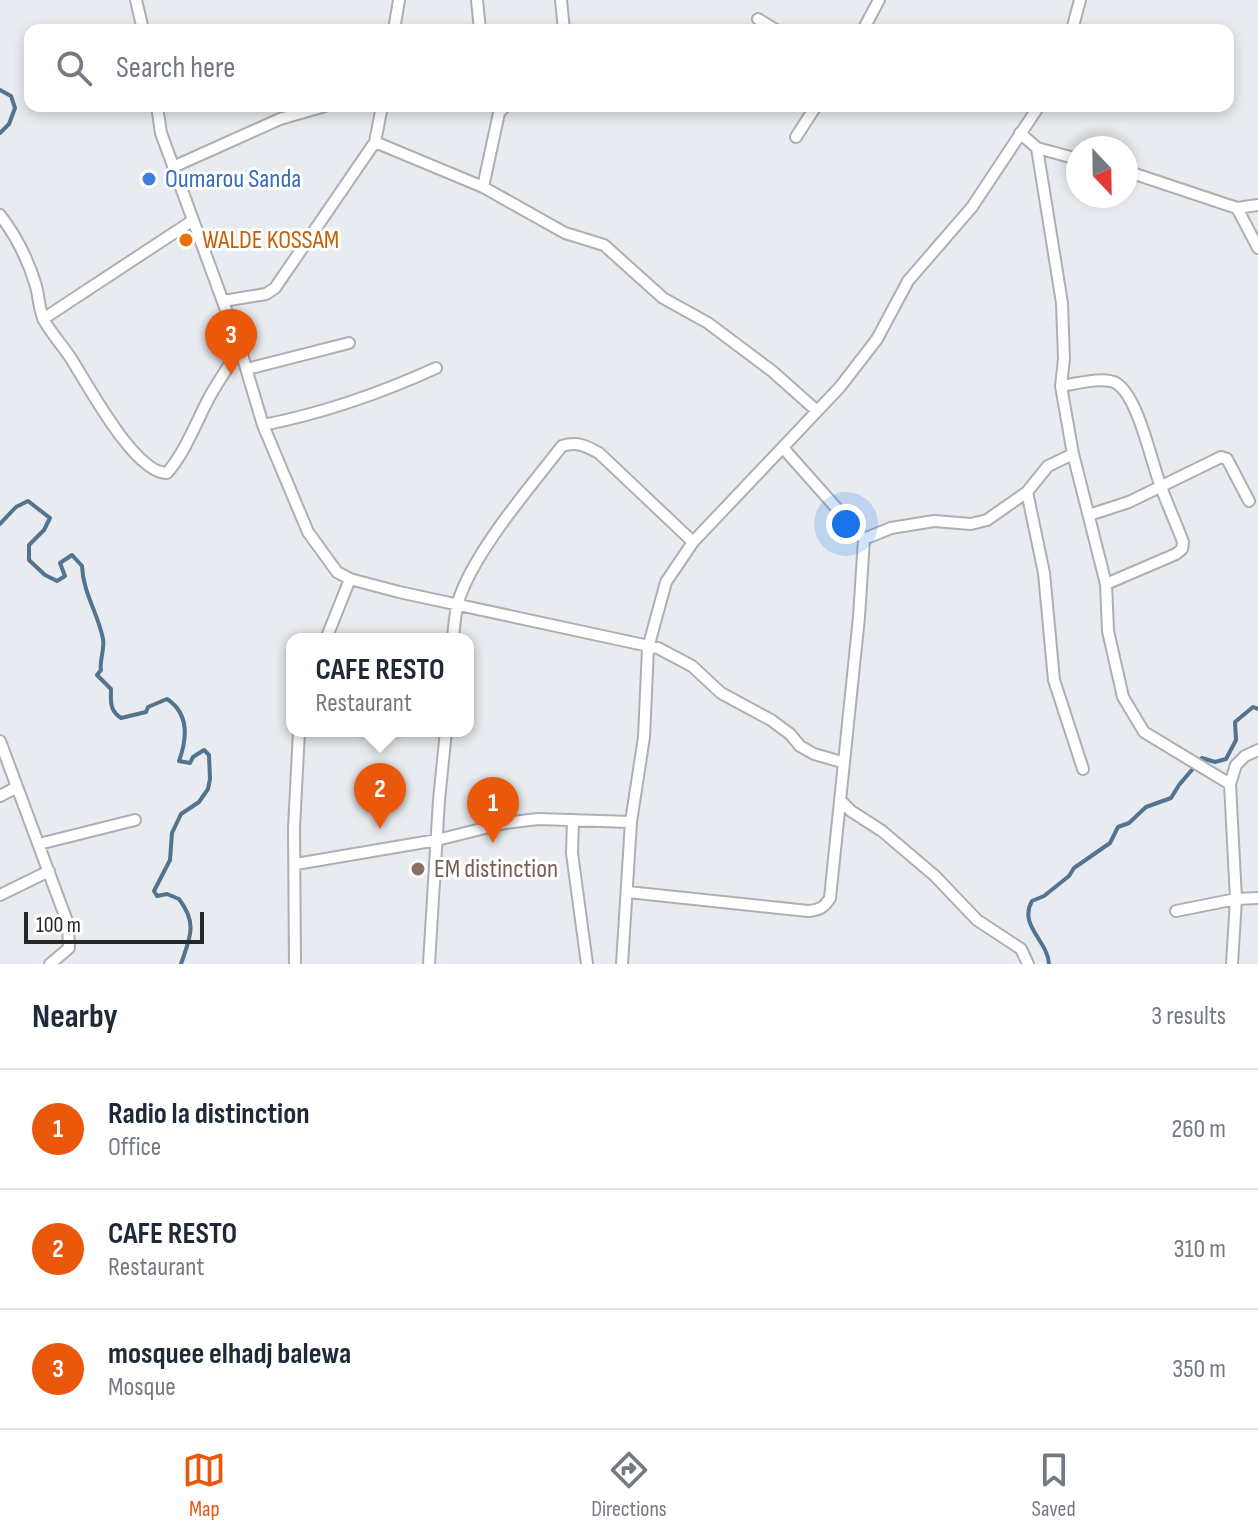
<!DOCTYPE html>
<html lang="en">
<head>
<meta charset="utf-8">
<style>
	:root { --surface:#fff; --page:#f6f6f7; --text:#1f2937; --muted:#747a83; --line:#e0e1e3; --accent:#ea580c }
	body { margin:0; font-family:"Sofia Sans Condensed",sans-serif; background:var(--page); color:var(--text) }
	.compass { position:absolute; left:1066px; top:136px; width:72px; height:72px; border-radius:50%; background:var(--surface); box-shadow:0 4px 12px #0003; rotate:158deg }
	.scale { position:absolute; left:24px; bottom:20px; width:180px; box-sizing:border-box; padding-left:8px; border:4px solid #252628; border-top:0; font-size:22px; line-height:28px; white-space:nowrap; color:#252628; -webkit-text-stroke:6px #fff; paint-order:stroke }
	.you { position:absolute; left:846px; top:524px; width:28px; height:28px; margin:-20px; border:6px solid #fff; border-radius:50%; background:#1a73e8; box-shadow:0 0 0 12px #1a73e833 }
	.badge { display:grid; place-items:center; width:52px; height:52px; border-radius:50%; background:var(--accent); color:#fff; font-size:26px; font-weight:700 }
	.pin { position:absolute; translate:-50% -66px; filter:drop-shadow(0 2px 4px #0008) }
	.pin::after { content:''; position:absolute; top:42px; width:28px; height:24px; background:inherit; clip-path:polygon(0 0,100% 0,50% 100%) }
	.popup { position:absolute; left:286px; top:633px; width:188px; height:104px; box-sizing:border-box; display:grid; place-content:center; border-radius:16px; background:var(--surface); filter:drop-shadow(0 2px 6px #0005); font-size:26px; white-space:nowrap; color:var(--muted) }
	.popup b { font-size:30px; color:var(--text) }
	.popup::after { content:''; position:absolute; left:50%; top:100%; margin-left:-16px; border:16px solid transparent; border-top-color:var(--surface) }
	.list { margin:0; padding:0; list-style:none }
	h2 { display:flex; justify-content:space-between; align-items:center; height:104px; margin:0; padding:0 32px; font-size:34px }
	h2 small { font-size:26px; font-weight:400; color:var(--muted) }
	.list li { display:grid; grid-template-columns:52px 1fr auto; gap:24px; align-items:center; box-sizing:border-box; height:120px; padding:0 32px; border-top:2px solid var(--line) }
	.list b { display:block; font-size:30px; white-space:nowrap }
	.list p { margin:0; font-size:26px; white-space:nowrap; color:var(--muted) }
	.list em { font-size:26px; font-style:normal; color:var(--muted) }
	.icon { flex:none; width:44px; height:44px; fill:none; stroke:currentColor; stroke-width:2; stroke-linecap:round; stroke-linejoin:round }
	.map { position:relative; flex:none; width:1258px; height:964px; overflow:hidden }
	.search { position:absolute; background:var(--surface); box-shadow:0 4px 12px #0003; left:24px; right:24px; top:24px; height:88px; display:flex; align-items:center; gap:20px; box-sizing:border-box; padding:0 28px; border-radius:16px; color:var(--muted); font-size:30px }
	.sheet { height:464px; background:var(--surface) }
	nav { display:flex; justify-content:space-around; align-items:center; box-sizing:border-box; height:112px; border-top:2px solid var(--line); background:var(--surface); font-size:22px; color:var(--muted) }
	nav a { display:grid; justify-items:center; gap:4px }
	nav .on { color:var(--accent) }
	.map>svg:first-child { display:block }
</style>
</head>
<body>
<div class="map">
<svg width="1258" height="964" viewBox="0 0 1258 964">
	<rect width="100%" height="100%" fill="#e8ebef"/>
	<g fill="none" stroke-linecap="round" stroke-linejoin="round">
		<!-- stream -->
		<path stroke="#52748f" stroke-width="4" d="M0,90L11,96L15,108L9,124L0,133
			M0,524L16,507L28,501L50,518L44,530L29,545V560L45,575L57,581L65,576L60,563L72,555L82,566C83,593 98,613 103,639C105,650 99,661 101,670L97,675L111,689C111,701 109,710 121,718L146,712L148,707L167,699C190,714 187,739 179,761L190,763L193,757L204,750L209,755L210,779L208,789L199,802L181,814L172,833L170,860L154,891L157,896L167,894L179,899C198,924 190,937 181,964
			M1049,964C1048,941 1018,925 1032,901L1044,896L1069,876L1074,868L1110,843L1118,827L1129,823L1146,807L1171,798L1179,785L1202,758L1215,762L1226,759L1236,740L1235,722L1253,707L1258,709"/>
		<!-- street casing -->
		<g stroke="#acafb3" stroke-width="14">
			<path id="street" d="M136,0L143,30
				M477,0L480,30
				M561,0L564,30
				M758,19L776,30
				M394,30L399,0
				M863,30L879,0
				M1072,30L1080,0
				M157,106L161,133L240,348L263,425L308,532L337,572L350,579L399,592L658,648L692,666L721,693L771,720L790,734L800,746L814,754L842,762
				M382,106L375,142L483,187L565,233L604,245L663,298L708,323L772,371L817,411
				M1020,133L1037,148L1078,159
				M796,137L816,106
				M1037,148L1062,303L1064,359L1061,386L1073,454L1106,584L1108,631L1123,697L1144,732L1230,784
				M173,167L280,119L325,106
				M1126,171L1237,208L1258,248
				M483,187L499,113L505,106
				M1237,208L1258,205
				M0,215C17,237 28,259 36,286C39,297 39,312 45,322C52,334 62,345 70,357C87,383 134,473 167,473C186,451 196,422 210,396C219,380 230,364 240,348
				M223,301L266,294L275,288L375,142
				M43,319L192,221
				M247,369L349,343
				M1061,386C1076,384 1103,376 1116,383C1138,396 1151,461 1160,484C1167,504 1176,523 1183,542L1182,549L1176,554L1106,584
				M263,425C324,413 379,394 436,368
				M784,449L864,539L891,528L934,521L971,524L987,520L1027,492L1048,466L1073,454
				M1027,492L1044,573L1054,680L1083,769
				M1089,515L1129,502L1221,457L1227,459L1249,501
				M326,639L350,579
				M453,639C454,627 455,614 458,602C473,553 530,487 562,446C577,441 586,446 599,453L693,542
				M0,741L68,924L69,948L50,964
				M0,796L17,787
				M840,800L851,811L882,831L935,876L977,920L1021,949L1028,964
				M573,820L572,853L587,964
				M39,844L135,820
				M296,864L437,840L505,823L538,819L631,822
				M628,892L808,911C819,910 824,908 830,898L859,617L864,539
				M0,895L49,871
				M1176,911L1236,899L1258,898
				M295,964L294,828L299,731
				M429,964L439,800L446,731
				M622,964L631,822L644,737L648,648L666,582L693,542L840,387L877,339L908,281L972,207L1039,106
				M1232,964L1236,899L1230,784L1236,765L1245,756L1258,750"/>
		</g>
		<!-- street -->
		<use href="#street" stroke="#fff" stroke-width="10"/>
	</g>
	<!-- markers -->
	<circle fill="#3f7fe0" stroke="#fff" stroke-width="3" cx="149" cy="179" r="8"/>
	<circle fill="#e8710a" stroke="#fff" stroke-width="3" cx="186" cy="240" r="8"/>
	<circle fill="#8d6e63" stroke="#fff" stroke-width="3" cx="418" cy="869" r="8"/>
	<g text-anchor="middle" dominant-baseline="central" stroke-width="6" stroke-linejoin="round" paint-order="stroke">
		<!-- shop labels -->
		<g font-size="26" fill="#366cbe" stroke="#fff" text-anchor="start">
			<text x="165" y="179">Oumarou Sanda</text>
		</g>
		<!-- food labels -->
		<g font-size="26" fill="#c56008" stroke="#fff" text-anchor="start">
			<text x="202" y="240">WALDE KOSSAM</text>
		</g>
		<!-- education labels -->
		<g font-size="26" fill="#785e54" stroke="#fff" text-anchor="start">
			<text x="434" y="869">EM distinction</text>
		</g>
	</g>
</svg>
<svg class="compass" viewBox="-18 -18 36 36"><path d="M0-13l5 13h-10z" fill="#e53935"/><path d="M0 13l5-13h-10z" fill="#747a83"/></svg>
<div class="scale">100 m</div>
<div class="you"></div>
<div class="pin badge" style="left:493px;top:843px">1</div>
<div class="pin badge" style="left:380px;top:829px">2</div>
<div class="popup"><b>CAFE RESTO</b>Restaurant</div>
<div class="pin badge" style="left:231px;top:375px">3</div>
<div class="search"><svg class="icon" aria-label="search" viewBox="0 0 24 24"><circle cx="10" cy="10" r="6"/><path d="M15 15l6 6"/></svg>Search here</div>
</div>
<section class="sheet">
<h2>Nearby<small>3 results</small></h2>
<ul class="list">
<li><span class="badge">1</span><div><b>Radio la distinction</b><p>Office</p></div><em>260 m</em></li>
<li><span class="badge">2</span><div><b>CAFE RESTO</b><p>Restaurant</p></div><em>310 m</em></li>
<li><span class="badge">3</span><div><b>mosquee elhadj balewa</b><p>Mosque</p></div><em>350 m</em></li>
</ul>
</section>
<nav>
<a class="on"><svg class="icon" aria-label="map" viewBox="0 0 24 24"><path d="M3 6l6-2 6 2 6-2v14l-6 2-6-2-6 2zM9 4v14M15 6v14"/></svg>Map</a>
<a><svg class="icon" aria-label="directions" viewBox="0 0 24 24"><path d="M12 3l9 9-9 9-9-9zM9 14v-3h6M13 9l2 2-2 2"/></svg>Directions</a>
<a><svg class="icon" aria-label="saved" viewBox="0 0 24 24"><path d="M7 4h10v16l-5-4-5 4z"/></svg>Saved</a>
</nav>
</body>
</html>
